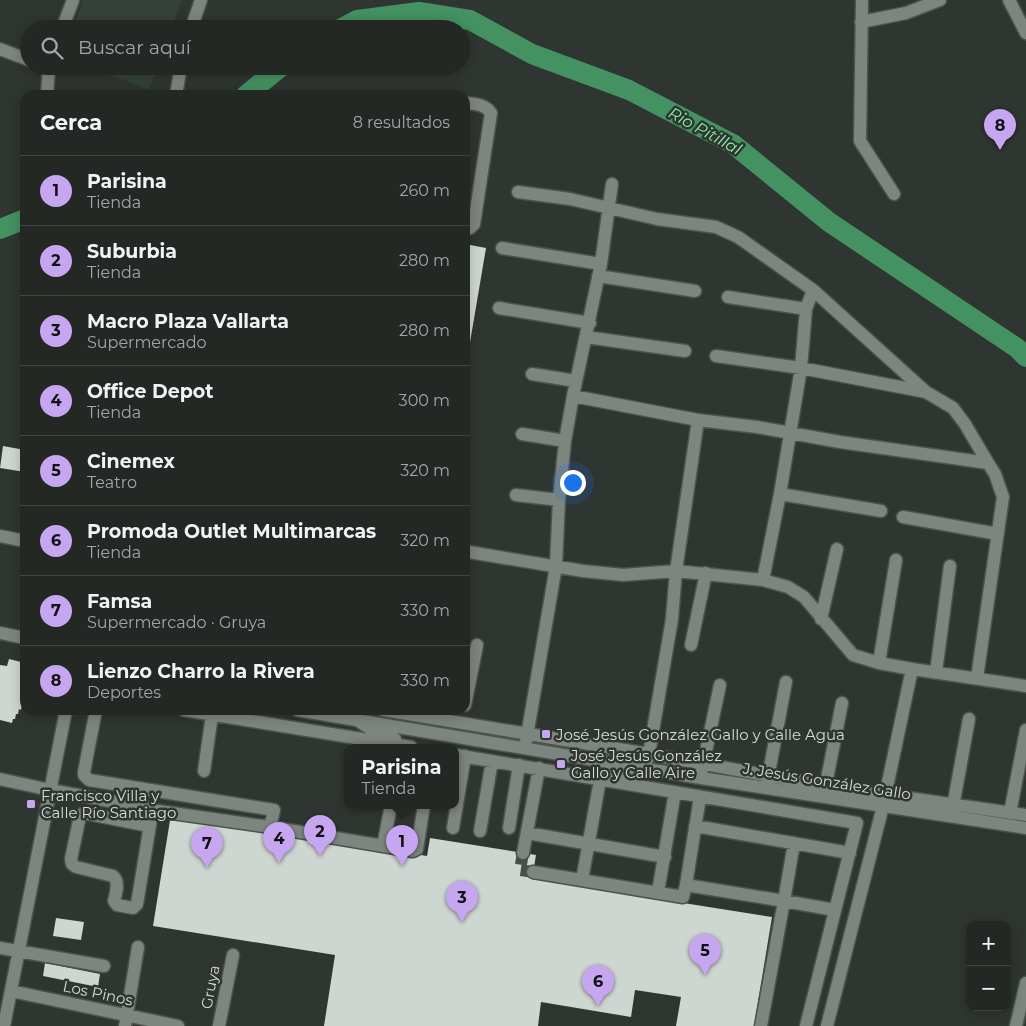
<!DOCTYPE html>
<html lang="es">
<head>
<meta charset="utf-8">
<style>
	:root { --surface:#232825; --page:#2f3432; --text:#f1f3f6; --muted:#a3a6a7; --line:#404442; --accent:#c6a6f0 }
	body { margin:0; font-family:Montserrat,sans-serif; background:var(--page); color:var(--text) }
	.controls { position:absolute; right:15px; bottom:15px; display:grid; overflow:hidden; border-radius:10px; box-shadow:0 2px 12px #0003 }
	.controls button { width:45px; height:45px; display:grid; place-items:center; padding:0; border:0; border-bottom:1px solid var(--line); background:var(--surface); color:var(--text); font:25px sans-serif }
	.you { position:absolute; left:572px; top:482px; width:18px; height:18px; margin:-12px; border:4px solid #fff; border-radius:50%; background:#1a73e8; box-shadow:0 0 0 8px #1a73e833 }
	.badge { display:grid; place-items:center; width:32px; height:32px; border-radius:50%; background:var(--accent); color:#111; font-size:16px; font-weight:700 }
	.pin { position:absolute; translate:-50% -41px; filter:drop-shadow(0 1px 2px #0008) }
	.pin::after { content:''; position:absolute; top:26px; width:18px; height:15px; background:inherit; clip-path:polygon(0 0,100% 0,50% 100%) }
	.popup { position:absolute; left:344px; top:744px; width:115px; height:65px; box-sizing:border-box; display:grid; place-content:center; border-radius:10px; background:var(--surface); filter:drop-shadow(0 1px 4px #0005); font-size:16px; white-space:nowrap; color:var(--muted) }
	.popup b { font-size:19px; color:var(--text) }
	.popup::after { content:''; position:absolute; left:50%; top:100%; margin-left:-10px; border:10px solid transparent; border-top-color:var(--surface) }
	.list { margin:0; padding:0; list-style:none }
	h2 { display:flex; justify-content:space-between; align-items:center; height:65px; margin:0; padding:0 20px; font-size:21px }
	h2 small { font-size:16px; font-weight:400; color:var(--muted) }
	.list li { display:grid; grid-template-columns:32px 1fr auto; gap:15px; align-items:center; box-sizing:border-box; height:70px; padding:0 20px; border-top:1px solid var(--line) }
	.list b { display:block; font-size:19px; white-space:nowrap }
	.list p { margin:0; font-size:16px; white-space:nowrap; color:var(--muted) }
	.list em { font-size:16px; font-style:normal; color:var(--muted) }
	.icon { flex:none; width:28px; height:28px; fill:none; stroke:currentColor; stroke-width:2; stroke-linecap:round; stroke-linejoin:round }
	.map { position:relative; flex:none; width:1026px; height:1026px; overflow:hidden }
	.search { position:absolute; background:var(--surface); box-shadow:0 2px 12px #0003; left:20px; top:20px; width:450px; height:55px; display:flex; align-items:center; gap:12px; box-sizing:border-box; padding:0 18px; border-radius:28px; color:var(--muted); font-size:19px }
	.panel { position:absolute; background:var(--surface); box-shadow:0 2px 12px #0003; left:20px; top:90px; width:450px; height:625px; border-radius:15px }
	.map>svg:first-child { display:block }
</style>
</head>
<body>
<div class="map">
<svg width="1026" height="1026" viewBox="0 0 1026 1026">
	<rect width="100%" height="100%" fill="#2f3531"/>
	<!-- built -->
	<path fill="#354138" d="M83,0H182L171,29H73Z
		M84,66H158L149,89Z"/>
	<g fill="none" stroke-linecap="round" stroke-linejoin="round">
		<!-- river -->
		<path stroke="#449161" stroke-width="20" d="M340,29L357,20L419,12L470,20L532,54L629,90L733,144L829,222L1017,348L1026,357
			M246,95L282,66
			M0,229L25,219"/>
	</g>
	<!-- building -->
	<path fill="#ced6d1" d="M465,244L486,248L466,366H465Z
		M3,446L25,450V472L0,468Z
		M9,659L21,662L20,666L25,667V696L23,705L22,704L21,710L19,709L18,714H16L15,719H13L12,723L0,720V665L7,666Z
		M171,814L427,856L430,838L536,855L532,879L772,917L754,1026H676L681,997L635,990L631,1017L541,1002L538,1026H324L335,955L153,926Z
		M56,918L84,922L81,940L53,936Z
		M45,963L100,974L98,987L43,976Z"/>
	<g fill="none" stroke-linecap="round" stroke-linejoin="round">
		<!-- minor-tunnel -->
		<path stroke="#484e4a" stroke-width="12" stroke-dasharray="12 6" stroke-linecap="butt" d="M523,853L520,870L533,872"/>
		<!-- minor casing -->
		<g stroke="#4d524e" stroke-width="15">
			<path id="minor" d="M862,0L860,141L894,194
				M1009,0L1026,33
				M861,22L906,13L940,0
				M62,29L73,0
				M191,29L201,0
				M0,49L29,60
				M47,95L49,66
				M176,95L181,66
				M465,103C475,104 485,104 491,113L474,224L470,228L465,230
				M518,192L570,199L657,219L716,227L738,237L813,290L926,392
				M502,248L601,264
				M598,276L695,291
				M728,297L806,309
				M499,308L590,323
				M586,337L685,351
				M716,356L801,368L926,392L953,408L965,424L988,463
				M532,374L576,381
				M573,396L698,420L757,427L840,442L988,463L995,474L1003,497L977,678
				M522,434L565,441
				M780,494L881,511
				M516,495L559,500
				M903,517L998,534
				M0,536L25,541
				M469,552L583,571L623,575L676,571L763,580L788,587L804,597L853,655L879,663L912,669L1026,686
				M763,580L780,494L801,368L806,309L813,290
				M821,619L837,549
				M0,633L25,638
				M691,645L706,573
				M879,663L896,560
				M936,672L950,566
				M465,705L477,645
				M96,710L84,772V775L89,780L274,810L270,827L413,851L417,849L424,805
				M184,710L411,747
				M297,710L701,778L1026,828
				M357,710V720L375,732L395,739
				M383,710L649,754L826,786L1026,815
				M526,742L556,566L559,500L565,441L573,396L601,264L612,184
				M456,755L857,823L806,1026
				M702,770L720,685
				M204,771L212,715
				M0,779L50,790L148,808L152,813L137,904L133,908L117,905L114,901C116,893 120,882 113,876L76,867L72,864L71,859L80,816L84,813L149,826
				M767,783L786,682
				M824,794L842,703
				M151,810L270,827
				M952,812L969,719
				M1010,813L1026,730
				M695,826L850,853
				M453,828L465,756
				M509,828L519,765
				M480,831L492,761
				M527,833L665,857
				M794,843L784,901L835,910
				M383,846L391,805
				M523,853L539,768
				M533,872L683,897L686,885L784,901L761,1026
				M582,880L600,780L606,776L631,774L644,768L649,754L672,619L676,571L698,420
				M686,885L700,797
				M658,892L675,792
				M0,948L104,966
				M11,991L178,1026
				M4,1026L66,710
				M125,1026L138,947
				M219,1026L233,955
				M827,1026L883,806L912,669
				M1016,1026L1026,983"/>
		</g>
		<!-- minor -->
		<use href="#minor" stroke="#7d857f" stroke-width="12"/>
	</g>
	<!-- markers -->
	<g fill="#c6a6f0" stroke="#2f3531" stroke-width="2">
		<rect x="541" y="729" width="10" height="10" rx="2.5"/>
		<rect x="556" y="759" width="10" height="10" rx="2.5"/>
		<rect x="26" y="799" width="10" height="10" rx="2.5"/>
	</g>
	<g text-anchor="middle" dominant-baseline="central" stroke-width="5" stroke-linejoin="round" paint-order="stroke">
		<!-- poi labels -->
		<g font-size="15" fill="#d7dbd8" stroke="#2f3531" text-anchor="start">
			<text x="556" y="734">José Jesús González Gallo y Calle Agua</text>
			<text x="571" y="755">José Jesús González<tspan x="571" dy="17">Gallo y Calle Aire</tspan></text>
			<text x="41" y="795">Francisco Villa y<tspan x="41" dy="17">Calle Río Santiago</tspan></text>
		</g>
		<!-- street labels -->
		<g font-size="15" fill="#d7dbd8" stroke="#2f3531">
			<text transform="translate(827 781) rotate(9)">J. Jesús González Gallo</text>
			<text transform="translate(210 987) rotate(-79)">Gruya</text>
			<text transform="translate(98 993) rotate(12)">Los Pinos</text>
		</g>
		<!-- water labels -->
		<g font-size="16" font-style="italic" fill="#87efab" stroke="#2f3531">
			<text transform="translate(705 131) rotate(29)">Rio Pitillal</text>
		</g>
	</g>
</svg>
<div class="controls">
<button>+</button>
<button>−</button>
</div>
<div class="you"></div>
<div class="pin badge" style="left:402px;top:866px">1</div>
<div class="popup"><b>Parisina</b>Tienda</div>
<div class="pin badge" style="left:320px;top:856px">2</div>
<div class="pin badge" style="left:462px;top:922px">3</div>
<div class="pin badge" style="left:279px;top:863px">4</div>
<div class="pin badge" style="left:705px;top:975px">5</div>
<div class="pin badge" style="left:598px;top:1006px">6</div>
<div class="pin badge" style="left:207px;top:868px">7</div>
<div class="pin badge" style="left:1000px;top:150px">8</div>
<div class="search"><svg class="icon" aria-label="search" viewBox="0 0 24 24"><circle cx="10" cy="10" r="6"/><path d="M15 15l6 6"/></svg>Buscar aquí</div>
<section class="panel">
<h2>Cerca<small>8 resultados</small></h2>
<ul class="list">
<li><span class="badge">1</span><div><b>Parisina</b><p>Tienda</p></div><em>260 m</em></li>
<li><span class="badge">2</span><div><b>Suburbia</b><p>Tienda</p></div><em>280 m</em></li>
<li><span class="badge">3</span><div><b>Macro Plaza Vallarta</b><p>Supermercado</p></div><em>280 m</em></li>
<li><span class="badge">4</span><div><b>Office Depot</b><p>Tienda</p></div><em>300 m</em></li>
<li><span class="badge">5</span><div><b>Cinemex</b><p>Teatro</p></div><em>320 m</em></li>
<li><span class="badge">6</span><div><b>Promoda Outlet Multimarcas</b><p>Tienda</p></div><em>320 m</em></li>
<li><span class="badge">7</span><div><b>Famsa</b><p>Supermercado · Gruya</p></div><em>330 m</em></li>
<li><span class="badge">8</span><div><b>Lienzo Charro la Rivera</b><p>Deportes</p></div><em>330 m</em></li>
</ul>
</section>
</div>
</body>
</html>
